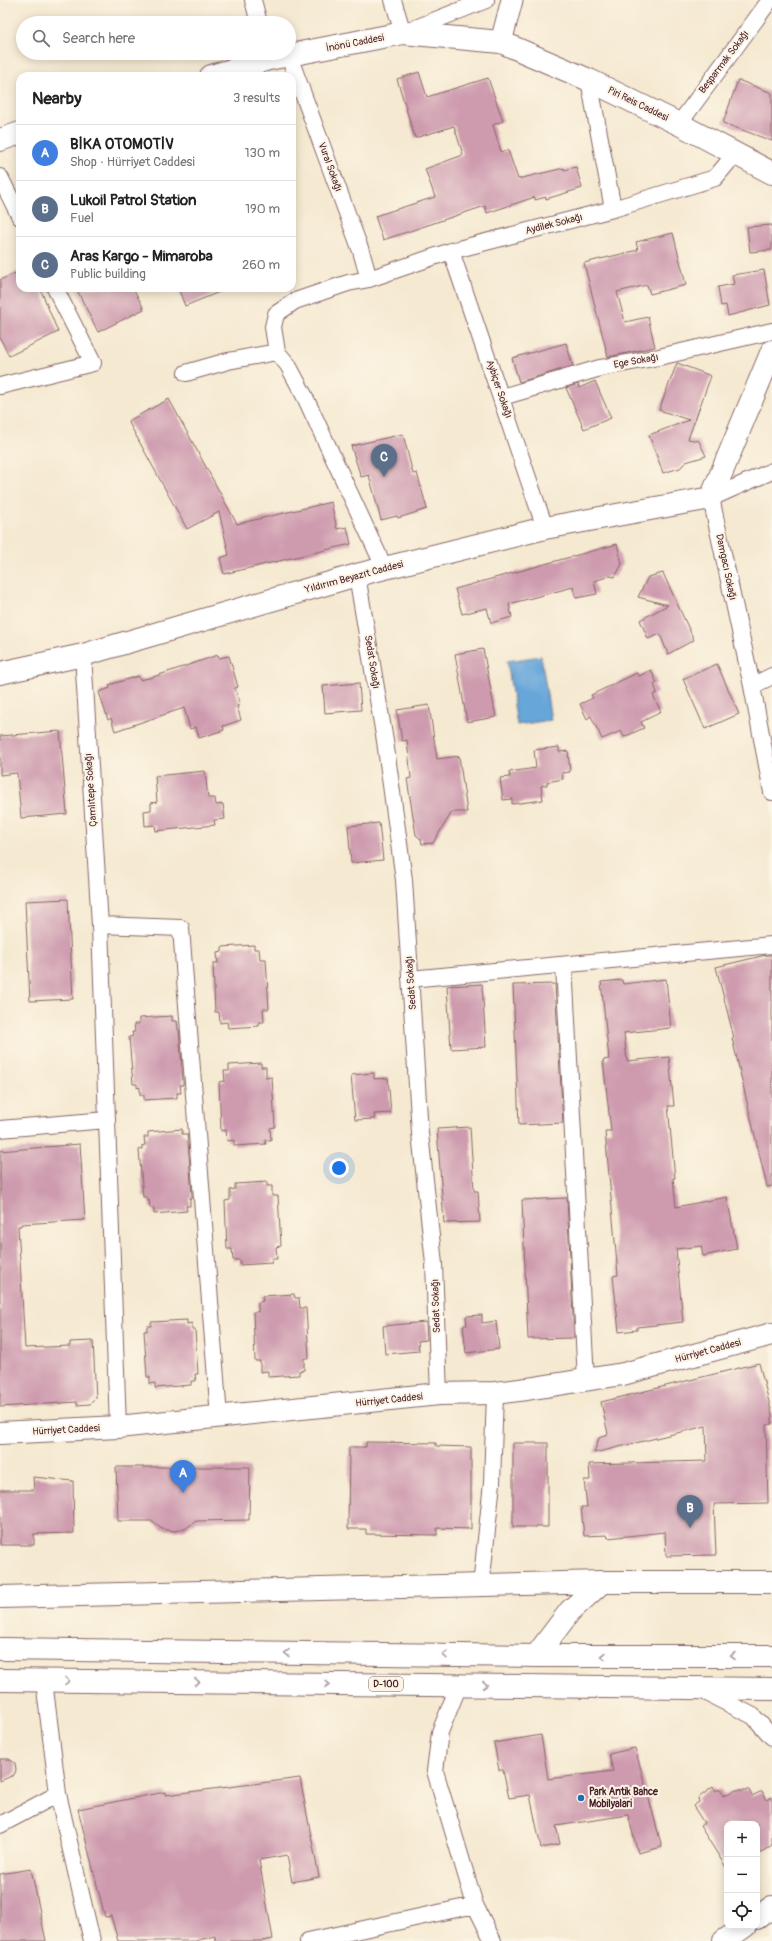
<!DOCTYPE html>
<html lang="en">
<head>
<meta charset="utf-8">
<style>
	:root { --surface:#fff; --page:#f2f2f2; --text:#222; --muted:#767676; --line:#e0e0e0; --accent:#7c3aed }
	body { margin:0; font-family:Pangolin,sans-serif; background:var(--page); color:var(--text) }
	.controls { position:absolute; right:12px; bottom:12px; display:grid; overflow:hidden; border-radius:8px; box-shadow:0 2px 10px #0003 }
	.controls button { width:36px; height:36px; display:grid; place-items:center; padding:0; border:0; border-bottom:1px solid var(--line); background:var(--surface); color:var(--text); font:20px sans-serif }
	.you { position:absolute; left:339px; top:1168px; width:14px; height:14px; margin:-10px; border:3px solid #fff; border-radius:50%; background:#1a73e8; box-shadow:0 0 0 6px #1a73e833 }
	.badge { display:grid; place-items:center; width:26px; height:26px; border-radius:50%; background:var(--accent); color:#fff; font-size:13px; font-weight:700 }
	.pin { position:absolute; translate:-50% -33px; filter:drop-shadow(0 1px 2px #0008) }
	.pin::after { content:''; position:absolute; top:21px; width:14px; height:12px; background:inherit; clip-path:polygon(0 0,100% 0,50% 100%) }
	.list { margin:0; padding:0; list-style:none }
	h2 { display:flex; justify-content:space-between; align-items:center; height:52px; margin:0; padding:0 16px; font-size:17px }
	h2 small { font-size:13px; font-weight:400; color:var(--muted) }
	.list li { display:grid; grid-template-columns:26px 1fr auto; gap:12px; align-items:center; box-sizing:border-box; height:56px; padding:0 16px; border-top:1px solid var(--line) }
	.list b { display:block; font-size:15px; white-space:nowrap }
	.list p { margin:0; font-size:13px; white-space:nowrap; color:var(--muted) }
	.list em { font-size:13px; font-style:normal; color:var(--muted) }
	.icon { flex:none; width:22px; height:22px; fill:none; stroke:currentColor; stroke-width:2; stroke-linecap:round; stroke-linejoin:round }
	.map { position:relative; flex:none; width:772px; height:1941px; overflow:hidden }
	.search { position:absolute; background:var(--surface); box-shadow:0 2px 10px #0003; left:16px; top:16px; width:280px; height:44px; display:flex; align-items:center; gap:10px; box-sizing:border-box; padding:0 14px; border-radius:22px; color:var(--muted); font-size:15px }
	.panel { position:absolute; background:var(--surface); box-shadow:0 2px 10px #0003; left:16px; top:72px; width:280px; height:220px; border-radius:12px }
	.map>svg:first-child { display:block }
</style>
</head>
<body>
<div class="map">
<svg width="772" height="1941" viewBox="0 0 772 1941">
	<rect width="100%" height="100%" fill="#fcf5e5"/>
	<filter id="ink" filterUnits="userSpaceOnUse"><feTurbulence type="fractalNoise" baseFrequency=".025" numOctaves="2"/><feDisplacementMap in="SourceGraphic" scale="8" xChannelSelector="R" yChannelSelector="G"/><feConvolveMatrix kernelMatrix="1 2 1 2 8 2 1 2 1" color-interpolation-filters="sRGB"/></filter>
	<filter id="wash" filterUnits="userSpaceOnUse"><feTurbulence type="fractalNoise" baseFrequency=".012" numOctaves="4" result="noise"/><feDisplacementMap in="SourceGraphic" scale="16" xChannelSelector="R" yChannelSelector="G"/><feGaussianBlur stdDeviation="0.9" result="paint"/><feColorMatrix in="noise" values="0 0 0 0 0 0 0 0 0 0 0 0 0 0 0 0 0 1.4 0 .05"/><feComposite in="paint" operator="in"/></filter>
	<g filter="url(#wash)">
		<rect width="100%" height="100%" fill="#f5e9d1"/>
		<!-- water -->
		<path fill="#66a6d9" stroke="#586282" d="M541,656L551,720L517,725L507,661Z"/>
		<g id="blocks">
			<!-- building -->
			<path fill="#cd9aae" d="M419,72L427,97L488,78L503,121L493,125L501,152L508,150L518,179L564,168V170L576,167L582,188L546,199V197L535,200V197L487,213L485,206L383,240L375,216L435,197L425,169L463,155L454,126L415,138L397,79Z
				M738,80L772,93V141L723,123Z
				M772,225V250L750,252L747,227Z
				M673,233L686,285L650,294L647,285L617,292L625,322L648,317L655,347L608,357L584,263L638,250L636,242Z
				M764,270L770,305L728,316L726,305L721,306L718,287L734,284L732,275Z
				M20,271V288H40L58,332L9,356L0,338V280Z
				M76,288H133L144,309L98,332Z
				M178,288H229L185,306Z
				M566,343L573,366L519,382L512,358Z
				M677,363L711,376L688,439L699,441L706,456L686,462L680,468L663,473L649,435L689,420L659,410Z
				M595,381L611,418L584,429L566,388L578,384L579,388Z
				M169,399L237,524L331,502L337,529L347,527L351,544L224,574L220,558L229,555L219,512L187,529L128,421Z
				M403,434L413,474L417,473L427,509L398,518L397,516L381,520L369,475L361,477L351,446Z
				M617,544L622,564L615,577L610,576L594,581L597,594L576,598L573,587L509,604L512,617L491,623L487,608L462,614L455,589Z
				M663,573L694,640L668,654L660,634L648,639L640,620L668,605L638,597L648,577Z
				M483,649L496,717L467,722L455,654Z
				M218,655L219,658L229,656L238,687L235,688L240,705L237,706L241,720L223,726L224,730L199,738L196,727L190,729L184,708L115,731L111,718L108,720L99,692L110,688L109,685L138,676L140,680L153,677Z
				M717,664L739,714L705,729L683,679Z
				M651,670L657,683L654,684L657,693L653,695L661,712L641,722L644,728L624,737L621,731L602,739L591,716L587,719L580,704L593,698L591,695L637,673L639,676Z
				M359,683L361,710L325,713L323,686Z
				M429,705L437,759L459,756L467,812H452L433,843L422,844L421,839L416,835L407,779L411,778L407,740L402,741L397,710Z
				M60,731L67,814L21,818L17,773L0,775V736Z
				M559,747V752L568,751L570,772L562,773L563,779L547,782V785L541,786L543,800L512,804V799L503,800L500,778L510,777L509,772L536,768L534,750Z
				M205,771L208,798H215L216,805L223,804L225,819L214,820L215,825L156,831L155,825L145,826L144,811L151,810V803L157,802L155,776Z
				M379,823L383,860L351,863L348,826Z
				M68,899L73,999L30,1001L25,901Z
				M254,945V949H259L260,959H266L269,1009H263L264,1022H259V1026L228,1028L227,1022L220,1023L219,1012H215L213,963H218L217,953L222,952V947Z
				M766,955H772V1186L767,1187L732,1038H734L716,967Z
				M666,979L671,1028L624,1033L627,1061L669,1057L674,1106H668L675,1178H673L676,1207L727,1197L737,1249L703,1256L701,1246L676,1249L683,1322L637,1327V1330L619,1332L613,1276L618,1275L605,1131H611L603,1060L609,1059L601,982L622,980L623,984Z
				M482,984L486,1047L451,1049L447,986Z
				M555,984L563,1123L519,1125L513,985Z
				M172,1016V1021H177L178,1030H179L183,1081V1085H180L181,1093H177V1098L144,1100V1095H140V1087L137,1088V1084H133L129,1037L133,1036L132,1032H135L134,1024H139V1018Z
				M261,1063V1067H266V1078L272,1077L275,1127L270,1128L271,1140H265L266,1144L234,1146V1140L227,1141L226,1130L221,1131L219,1082L225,1081L224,1071H229V1065Z
				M374,1073V1079L388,1078L391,1113L374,1114L375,1119L355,1120L351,1075Z
				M470,1127L474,1191H478L480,1222L444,1223L437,1129Z
				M182,1129V1134H187L188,1143L192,1195V1198H190V1206H186L187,1211L154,1214V1208H150L149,1200L147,1201L146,1197H143L139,1150L142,1149V1146L145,1145L144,1137H148V1132Z
				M80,1144L85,1220L21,1224V1226H18L25,1348L70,1346V1342L93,1341L96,1398L90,1404L77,1405V1402L0,1407V1151Z
				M267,1182V1186H272V1196H278L281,1246L276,1247L277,1259H271L272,1263L240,1265V1260H233L232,1249H227L225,1201L230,1200V1190L235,1189V1184Z
				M567,1198L574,1338L528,1339L522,1200Z
				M294,1294L295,1298H299L300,1308H306L309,1358H304V1370L299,1371V1375L268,1377V1371L260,1372V1361H255L253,1312H258V1302L263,1301L262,1296Z
				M482,1315V1323L496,1321L499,1349L466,1353L463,1325H467L466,1316Z
				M187,1320V1324L192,1323V1330H195L198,1374H195L196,1381H191V1385L155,1388V1383L150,1384V1377H147L144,1331H147V1326H151V1322Z
				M426,1322L427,1340L418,1341L419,1351L385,1354L383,1326Z
				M759,1363L772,1414V1424L766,1425L768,1503L714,1504L716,1555L666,1556L665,1532L608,1538L607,1535L584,1536L581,1507H587L584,1480H590L589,1464L707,1461L706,1426L594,1453L599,1438L608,1434L601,1402Z
				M366,1442L436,1443V1446L471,1447V1529L437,1528V1535L366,1534V1529H348L349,1447H366Z
				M513,1443H548V1527H513Z
				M116,1467H250L249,1520L196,1521L185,1529L175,1531L162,1529L151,1521H118Z
				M33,1477L73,1481L74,1533L34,1534V1545H0V1490H34Z
				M541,1735L548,1779L613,1771L609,1754L635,1748L662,1847L638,1853L628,1815L556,1826L560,1844L541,1848L530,1795L509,1798L503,1770H499L494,1743Z
				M0,1759H9L15,1763L16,1770L14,1775L0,1781Z
				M300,1778L319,1877L292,1882L287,1855L259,1860L273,1939L263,1941H216L215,1936L195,1941H118L111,1916L105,1917L78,1809L165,1792V1795Z
				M713,1787L715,1791L720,1789L723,1796L736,1790H749L752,1796L762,1791L767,1800L772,1797V1845L757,1855V1824H727V1869L700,1826L704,1823L693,1806L699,1802L698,1798Z
				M31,1869L46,1941H0V1874Z"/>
		</g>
	</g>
	<g filter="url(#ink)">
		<use href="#blocks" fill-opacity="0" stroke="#866665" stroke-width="1"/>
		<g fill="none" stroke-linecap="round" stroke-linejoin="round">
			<!-- minor casing -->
			<g stroke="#866665" stroke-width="18">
				<path id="minor" d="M253,0L259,23
					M393,0L403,33L486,0
					M289,56L361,251L369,279
					M679,124L770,0
					M0,177L20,217
					M613,209L715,178L735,154
					M451,251L545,528
					M277,352L273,327L276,314L295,301L348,283L369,279L451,251L613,209L589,80
					M186,373L228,361L277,352L288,365L305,397L385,569
					M0,386L93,363L55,288
					M502,397L600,368L659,357L772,331
					M772,471L711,498L752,686L772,792
					M357,575L385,741L404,880L420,1133L434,1264L439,1394
					M83,655L100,925L118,1427
					M752,686L772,676
					M100,925L181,928L219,1417
					M564,965L586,1380
					M410,979L772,945
					M0,1129L107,1120
					M481,1586L492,1483L495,1393
					M44,1681L58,1794L92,1941
					M459,1685L440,1732L435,1771L475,1905L493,1941
					M701,1690L753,1716L772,1737
					M0,1825L58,1794
					M308,1941L475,1905"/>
			</g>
			<!-- tertiary casing -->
			<g stroke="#866665" stroke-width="23">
				<path id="tertiary" d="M501,42L512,0"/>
			</g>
			<!-- secondary casing -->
			<g stroke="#866665" stroke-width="24">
				<path id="secondary" d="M211,76L269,59L403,33L501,42L589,80L679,124L772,173
					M0,140L20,133
					M0,673L83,655L357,575L545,528L711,498L772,351
					M0,1433L118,1427L439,1394L495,1393L527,1389L623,1374L772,1334
					M0,1597L602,1582H772
					M536,1656L570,1611L602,1582
					M757,1918L772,1907
					M724,1941L745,1926"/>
			</g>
			<!-- trunk casing -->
			<g stroke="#866665" stroke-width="24">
				<path id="trunk" d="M0,1649L536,1656H772
					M0,1680L772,1689"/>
			</g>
			<!-- minor -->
			<use href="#minor" stroke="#fff" stroke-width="16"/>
			<!-- tertiary -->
			<use href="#tertiary" stroke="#fff" stroke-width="21"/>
			<!-- secondary -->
			<use href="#secondary" stroke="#fff" stroke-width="22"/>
			<!-- trunk -->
			<use href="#trunk" stroke="#fff" stroke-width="22"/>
		</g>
		<!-- one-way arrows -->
		<defs><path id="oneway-chevron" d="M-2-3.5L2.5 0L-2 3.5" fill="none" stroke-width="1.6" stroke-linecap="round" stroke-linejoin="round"/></defs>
		<g stroke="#ae9aa0">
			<use href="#oneway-chevron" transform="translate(287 1653) rotate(-179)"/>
			<use href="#oneway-chevron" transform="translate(445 1655) rotate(-179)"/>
			<use href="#oneway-chevron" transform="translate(603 1656) rotate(180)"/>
			<use href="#oneway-chevron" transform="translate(733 1656) rotate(180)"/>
			<use href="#oneway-chevron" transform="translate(67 1681) rotate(1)"/>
			<use href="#oneway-chevron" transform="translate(197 1682) rotate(1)"/>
			<use href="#oneway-chevron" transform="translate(327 1684) rotate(1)"/>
			<use href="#oneway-chevron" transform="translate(485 1685) rotate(1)"/>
		</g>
	</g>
	<!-- markers -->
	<circle fill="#1f6fb2" stroke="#fcf5e5" stroke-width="1.5" cx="581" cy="1798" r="4"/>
	<g text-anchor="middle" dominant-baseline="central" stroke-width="4" stroke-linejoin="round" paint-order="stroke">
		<!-- shield labels -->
		<rect fill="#fcf5e5" stroke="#7f5f63" stroke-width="1" x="369" y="1677" width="34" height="14" rx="3"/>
		<g font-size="9" font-weight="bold" fill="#4a1f2b">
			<text x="386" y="1684">D-100</text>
		</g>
		<!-- street labels -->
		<g font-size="10" fill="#4a1f2b" stroke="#fcf5e5">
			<text transform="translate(355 43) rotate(-11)">İnönü Caddesi</text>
			<text transform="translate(724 62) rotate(-53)">Beşparmak Sokağı</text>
			<text transform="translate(638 104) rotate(26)">Piri Reis Caddesi</text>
			<text transform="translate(330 167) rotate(70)">Vural Sokağı</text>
			<text transform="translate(554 224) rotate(-14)">Aydilek Sokağı</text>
			<text transform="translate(636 361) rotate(-10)">Ege Sokağı</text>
			<text transform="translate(499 389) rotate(71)">Aybiçer Sokağı</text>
			<text transform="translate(726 567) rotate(78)">Damgacı Sokağı</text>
			<text transform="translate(354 577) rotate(-15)">Yıldırım Beyazıt Caddesi</text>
			<text transform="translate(372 662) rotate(81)">Sedat Sokağı</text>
			<text transform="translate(91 790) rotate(-94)">Çamlıtepe Sokağı</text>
			<text transform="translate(411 983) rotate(-94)">Sedat Sokağı</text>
			<text transform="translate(436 1306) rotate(-92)">Sedat Sokağı</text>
			<text transform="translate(708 1351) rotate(-15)">Hürriyet Caddesi</text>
			<text transform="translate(389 1400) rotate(-6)">Hürriyet Caddesi</text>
			<text transform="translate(66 1430) rotate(-3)">Hürriyet Caddesi</text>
		</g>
		<!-- poi labels -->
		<g font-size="10" font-weight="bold" fill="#4a1f2b" stroke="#fcf5e5" text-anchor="start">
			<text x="589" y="1792">Park Antik Bahce<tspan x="589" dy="12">Mobilyalari</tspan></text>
		</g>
	</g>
</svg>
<div class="controls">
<button>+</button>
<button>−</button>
<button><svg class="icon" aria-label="locate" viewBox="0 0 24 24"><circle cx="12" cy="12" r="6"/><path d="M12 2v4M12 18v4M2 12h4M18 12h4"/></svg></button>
</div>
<div class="you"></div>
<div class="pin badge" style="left:183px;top:1493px;background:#3f7fe0">A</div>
<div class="pin badge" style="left:690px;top:1528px;background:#5c6f8a">B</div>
<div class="pin badge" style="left:384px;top:477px;background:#5c6f8a">C</div>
<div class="search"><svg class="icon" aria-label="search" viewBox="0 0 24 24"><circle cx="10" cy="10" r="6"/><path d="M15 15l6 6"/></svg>Search here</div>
<section class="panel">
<h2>Nearby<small>3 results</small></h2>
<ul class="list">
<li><span class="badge" style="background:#3f7fe0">A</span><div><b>BİKA OTOMOTİV</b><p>Shop · Hürriyet Caddesi</p></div><em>130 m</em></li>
<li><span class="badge" style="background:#5c6f8a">B</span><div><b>Lukoil Patrol Station</b><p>Fuel</p></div><em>190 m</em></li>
<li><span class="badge" style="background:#5c6f8a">C</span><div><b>Aras Kargo - Mimaroba</b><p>Public building</p></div><em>260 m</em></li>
</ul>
</section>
</div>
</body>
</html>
